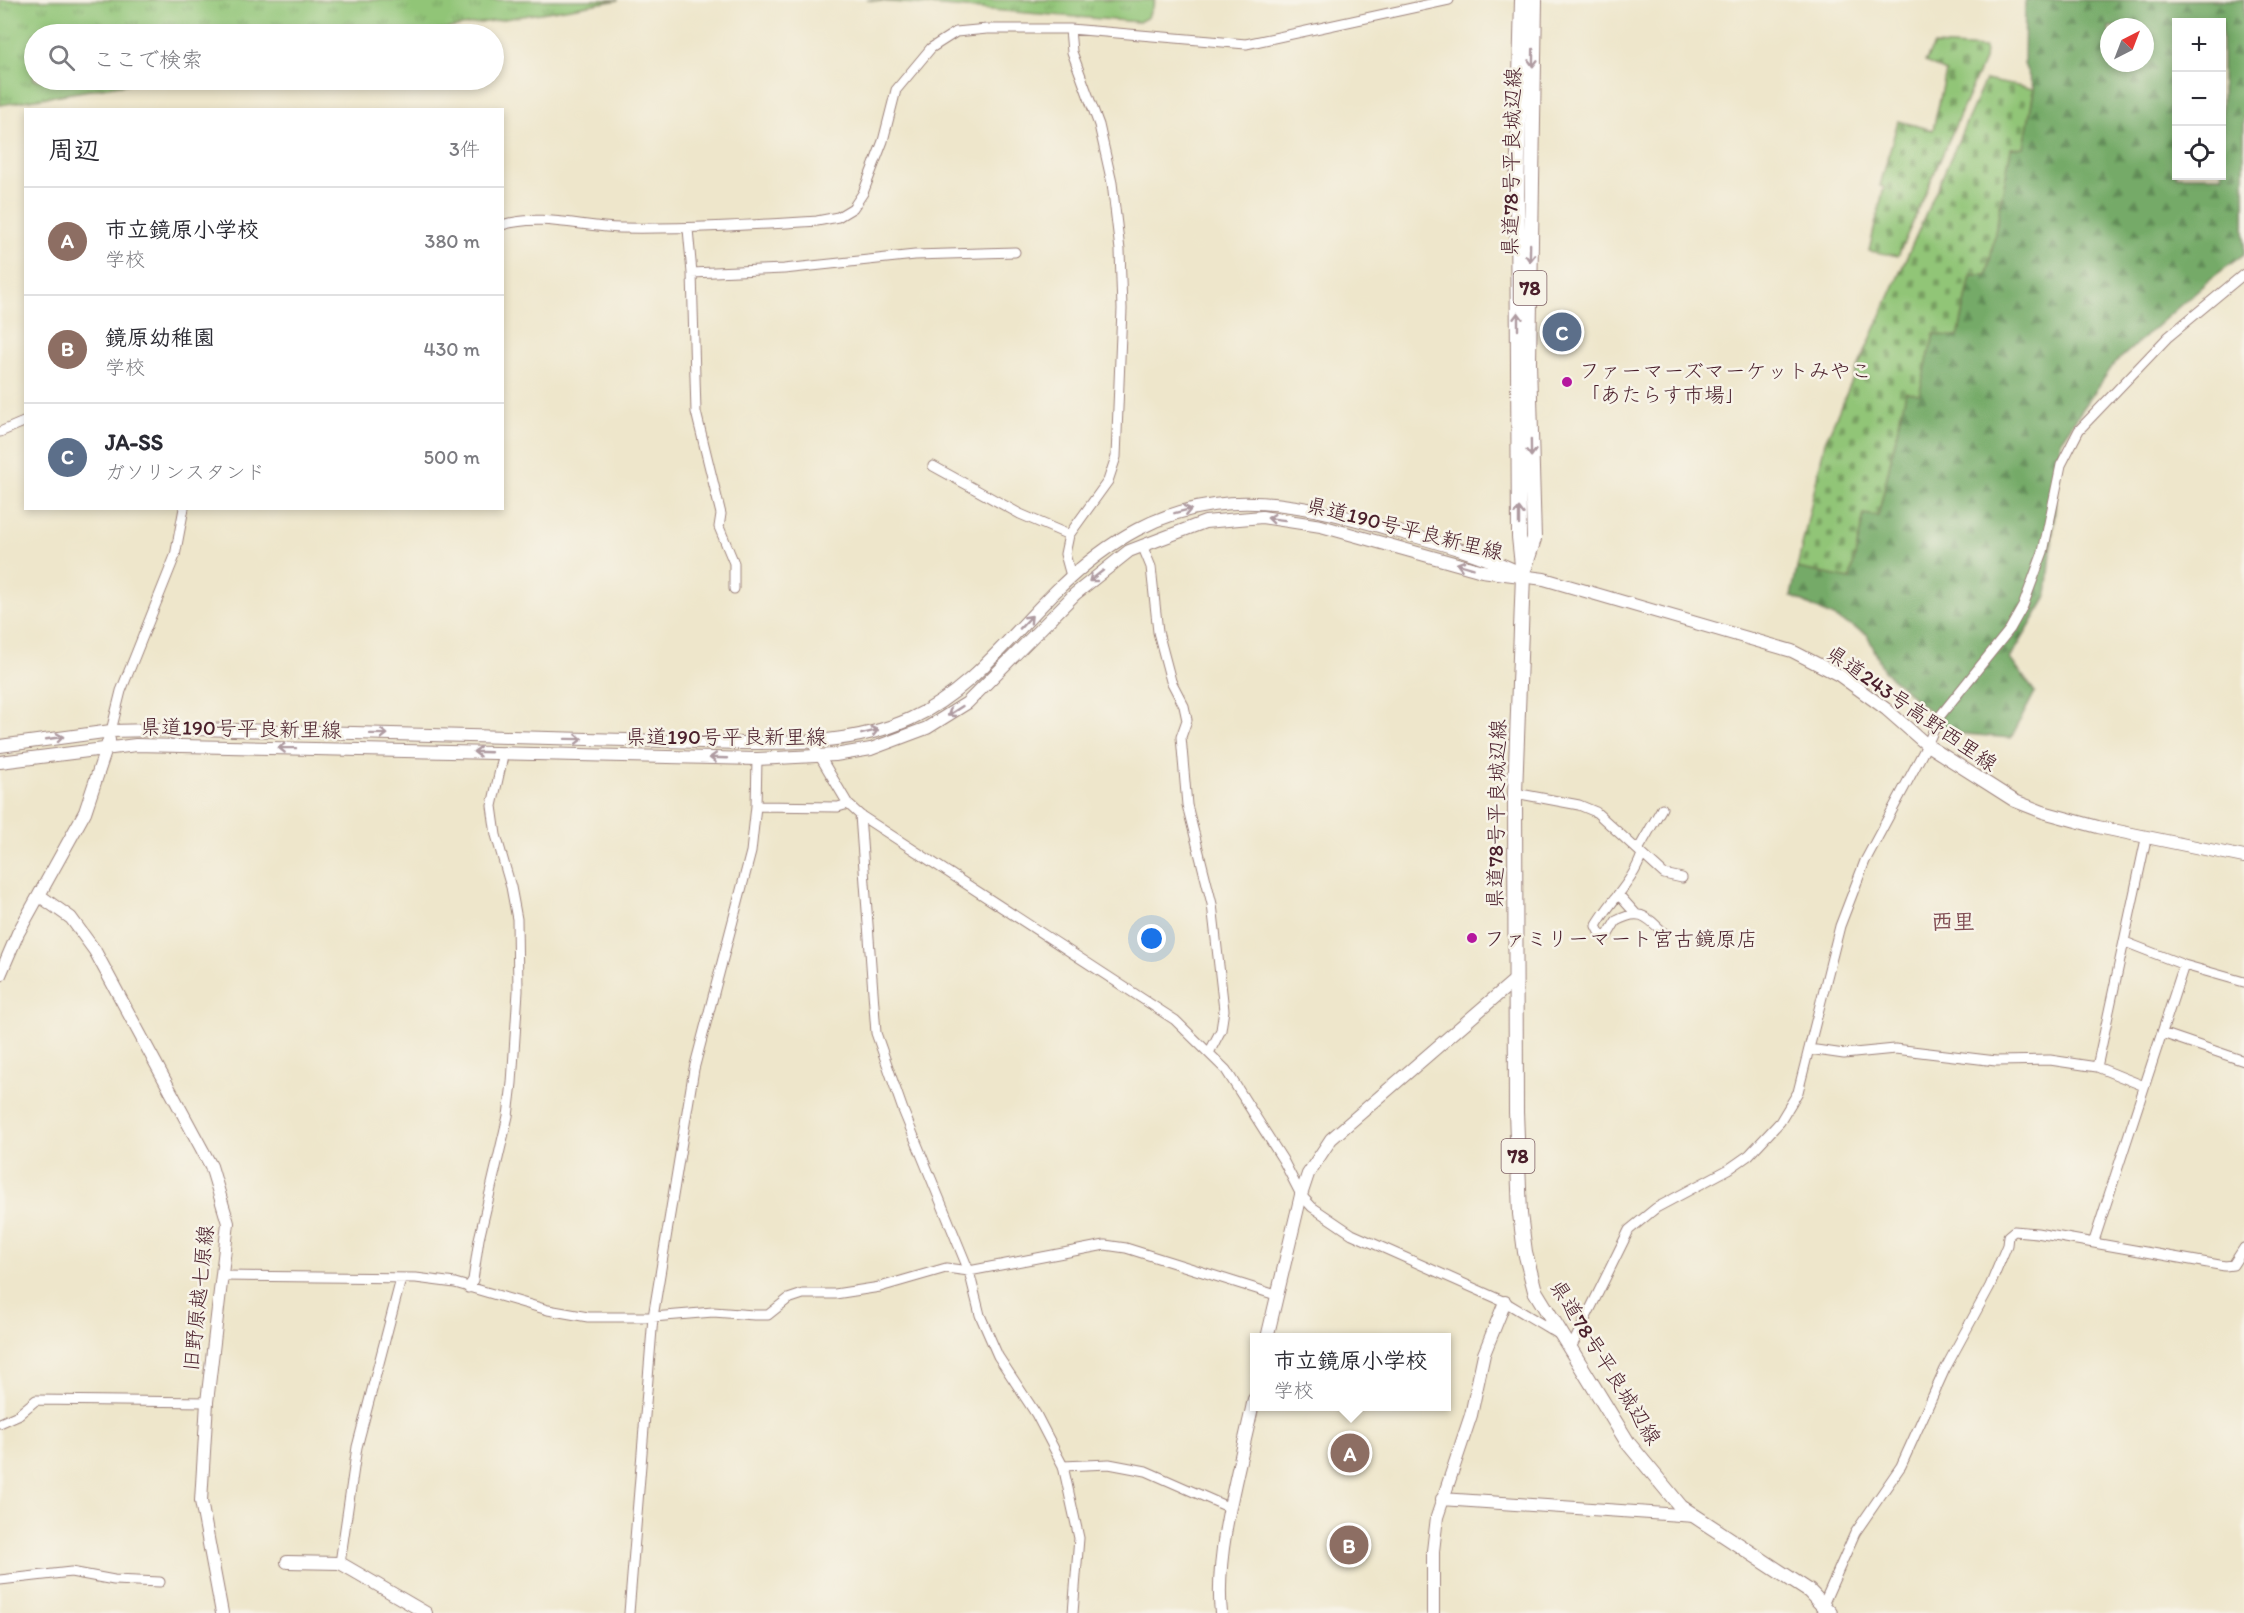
<!DOCTYPE html>
<html lang="ja">
<head>
<meta charset="utf-8">
<style>
	:root { --surface:#fff; --page:#f2f2f3; --text:#2b2b33; --muted:#7c7c81; --line:#e1e1e2; --accent:#b5179e }
	body { margin:0; font-family:Itim,"Klee One",sans-serif; background:var(--page); color:var(--text) }
	.controls { position:absolute; right:18px; top:18px; display:grid; overflow:hidden; border-radius:0px; box-shadow:0 3px 9px #0003 }
	.controls button { width:54px; height:54px; display:grid; place-items:center; padding:0; border:0; border-bottom:2px solid var(--line); background:var(--surface); color:var(--text); font:30px sans-serif }
	.compass { position:absolute; left:2100px; top:18px; width:54px; height:54px; border-radius:50%; background:var(--surface); box-shadow:0 3px 9px #0003; rotate:42deg }
	.you { position:absolute; left:1152px; top:939px; width:21px; height:21px; margin:-15px; border:4px solid #fff; border-radius:50%; background:#1a73e8; box-shadow:0 0 0 9px #1a73e833 }
	.badge { display:grid; place-items:center; width:39px; height:39px; border-radius:50%; background:var(--accent); color:#fff; font-size:20px; font-weight:700 }
	.pin { position:absolute; translate:-50% -50%; border:3px solid #fff; box-shadow:0 2px 6px #0006 }
	.popup { position:absolute; left:1250px; top:1333px; width:201px; height:78px; box-sizing:border-box; display:grid; place-content:center; border-radius:0px; background:var(--surface); filter:drop-shadow(0 2px 4px #0005); font-size:20px; white-space:nowrap; color:var(--muted) }
	.popup b { font-size:22px; color:var(--text) }
	.popup::after { content:''; position:absolute; left:50%; top:100%; margin-left:-12px; border:12px solid transparent; border-top-color:var(--surface) }
	.list { margin:0; padding:0; list-style:none }
	h2 { display:flex; justify-content:space-between; align-items:center; height:78px; margin:0; padding:0 24px; font-size:26px }
	h2 small { font-size:20px; font-weight:400; color:var(--muted) }
	.list li { display:grid; grid-template-columns:39px 1fr auto; gap:18px; align-items:center; box-sizing:border-box; height:108px; padding:0 24px; border-top:2px solid var(--line) }
	.list b { display:block; font-size:22px; white-space:nowrap }
	.list p { margin:0; font-size:20px; white-space:nowrap; color:var(--muted) }
	.list em { font-size:20px; font-style:normal; color:var(--muted) }
	.icon { flex:none; width:33px; height:33px; fill:none; stroke:currentColor; stroke-width:2; stroke-linecap:round; stroke-linejoin:round }
	.map { position:relative; flex:none; width:2244px; height:1613px; overflow:hidden }
	.search { position:absolute; background:var(--surface); box-shadow:0 3px 9px #0003; left:24px; top:24px; width:480px; height:66px; display:flex; align-items:center; gap:15px; box-sizing:border-box; padding:0 21px; border-radius:33px; color:var(--muted); font-size:22px }
	.panel { position:absolute; background:var(--surface); box-shadow:0 3px 9px #0003; left:24px; top:108px; width:480px; height:402px; border-radius:0px }
	.map>svg:first-child { display:block }
</style>
</head>
<body>
<div class="map">
<svg width="2244" height="1613" viewBox="0 0 2244 1613">
	<defs>
		<pattern id="grass-tufts" width="24" height="20" patternUnits="userSpaceOnUse" patternTransform="scale(1.5)"><rect width="24" height="20" fill="#91c577"/><path d="M3 7l-1-3M5 7V3M7 7l1-3M15 17l-1-3M17 17v-4M19 17l1-3" fill="none" stroke="#789f62"/></pattern>
		<pattern id="forest-firs" width="22" height="20" patternUnits="userSpaceOnUse" patternTransform="scale(1.5)"><rect width="22" height="20" fill="#74aa68"/><path d="M5 1l3.5 6h-7zM16 11l3.5 6h-7z" fill="#618a56"/></pattern>
		<pattern id="cemetery-stones" width="16" height="16" patternUnits="userSpaceOnUse" patternTransform="scale(1.5)"><rect width="16" height="16" fill="#91c577"/><path d="M2 7V4a2 2 0 0 1 4 0v3zM10 15v-3a2 2 0 0 1 4 0v3z" fill="#789f62"/></pattern>
	</defs>
	<rect width="100%" height="100%" fill="#f7f3e8"/>
	<filter id="ink" filterUnits="userSpaceOnUse"><feTurbulence type="fractalNoise" baseFrequency=".0167" numOctaves="2"/><feDisplacementMap in="SourceGraphic" scale="12" xChannelSelector="R" yChannelSelector="G"/><feConvolveMatrix kernelMatrix="1 2 1 2 8 2 1 2 1" color-interpolation-filters="sRGB"/></filter>
	<filter id="wash" filterUnits="userSpaceOnUse"><feTurbulence type="fractalNoise" baseFrequency=".008" numOctaves="4" result="noise"/><feDisplacementMap in="SourceGraphic" scale="24" xChannelSelector="R" yChannelSelector="G"/><feGaussianBlur stdDeviation="1.35" result="paint"/><feColorMatrix in="noise" values="0 0 0 0 0 0 0 0 0 0 0 0 0 0 0 0 0 1.4 0 .05"/><feComposite in="paint" operator="in"/></filter>
	<g filter="url(#wash)">
		<rect width="100%" height="100%" fill="#eee6cb"/>
		<!-- grass -->
		<path fill="url(#grass-tufts)" stroke="#6e7251" stroke-width="1.5" d="M0,0H619L415,34H34V80H149L0,105Z
			M867,0H1155L1148,17L1139,22Z"/>
		<!-- forest -->
		<path fill="url(#forest-firs)" stroke="#5f644a" stroke-width="1.5" fill-rule="evenodd" d="M2025,0H2244V254L2209,280L2114,364L2061,440L2047,597L2010,659L2035,692L2011,738L1953,733L1884,671L1867,634L1791,596L1797,568L1850,578L1864,514L1878,516L1906,391L1919,393L1934,334L1958,337L1971,274L1987,275L2011,148L2024,147L2034,89L2024,64ZM2176,22H2222V176H2176ZM2109,27H2145V63H2109Z"/>
		<!-- cemetery -->
		<path fill="url(#cemetery-stones)" stroke="#6e7251" stroke-width="1.5" d="M1934,45L1985,48L1984,60L1898,256L1869,251L1884,187L1880,186L1898,121L1933,130L1946,72L1925,62Z
			M1985,80L2034,89L2024,147L2011,148L1987,275H1971L1958,337L1934,334L1919,394L1906,392L1878,516L1864,514L1850,579L1797,568L1825,442Z"/>
	</g>
	<g filter="url(#ink)">
		<g fill="none" stroke-linecap="round" stroke-linejoin="round">
			<!-- street casing -->
			<g stroke="#9c827b" stroke-width="11">
				<path id="street" d="M1070,29L1072,52L1099,125L1112,183L1120,250L1122,309L1116,457L1108,481L1069,535L1065,554L1071,576
					M502,225C541,213 581,227 620,228C686,229 751,225 817,221L838,217L853,208L863,193L883,141L896,90L931,48L956,32L987,29H1070L1246,44L1449,0
					M688,229L692,273L696,412L721,514L719,527L734,563V589
					M692,273L784,269L915,255L1015,252
					M0,432L26,421
					M933,466L1020,514L1069,535
					M1142,545L1151,567L1158,632L1171,681L1184,706L1187,720L1181,737L1187,805L1212,904L1224,1010L1221,1030L1210,1051
					M111,731L121,691L175,556L184,508
					M812,743L848,804L860,815L1175,1020L1226,1070L1283,1160L1301,1195L1312,1207L1352,1234L1505,1302L1560,1335
					M1515,793L1579,805L1596,812L1664,874L1682,878
					M756,806L838,807L848,804
					M860,815L876,1033L903,1110L969,1271L980,1315L998,1356L1036,1414L1063,1466L1079,1538L1073,1613
					M1638,850L1662,808
					M1642,854C1633,882 1610,901 1596,926L1600,934L1607,936L1616,921C1640,908 1646,916 1664,933
					M1618,894L1636,914
					M2125,942L2184,965L2244,982
					M2162,1033L2244,1061
					M1809,1049L1844,1054L1895,1049L1996,1061L2050,1060L2097,1067L2144,1086
					M2097,1067L2146,839
					M2094,1241L2184,965
					M222,1276L416,1278L455,1283L548,1310L588,1317H653L713,1312L754,1315H768L788,1299L803,1294H835L880,1287L946,1268L969,1271L1105,1245L1126,1248L1276,1295
					M468,1288L473,1280L479,1239L508,1116L512,1083L518,991L517,919L511,887L496,835L492,806L504,752
					M1570,1350L1629,1230L1656,1208L1729,1169L1749,1155L1780,1122L1798,1092L1840,926L1865,861L1927,745L1940,716L2010,629L2023,606L2043,552L2061,465L2079,430L2168,337L2244,274
					M0,1423L18,1415L36,1400L207,1402
					M1063,1466L1109,1464L1146,1471L1230,1508
					M340,1563L357,1447L401,1279
					M0,1580L71,1572L114,1580L160,1582
					M1823,1605L1855,1533L1901,1466L1945,1369L1990,1286L2007,1245L2008,1236L2014,1231L2037,1233L2225,1266L2233,1265L2244,1248
					M629,1613L653,1317L694,1069L751,852L756,806L757,759"/>
			</g>
			<!-- secondary casing -->
			<g stroke="#9c827b" stroke-width="14">
				<path id="secondary" d="M0,746L111,731L196,729L741,743C799,743 857,743 910,719C972,691 1011,634 1059,588C1166,485 1255,489 1389,529C1432,541 1474,552 1514,570
					M0,762L136,745L757,759L835,755L871,749L927,728L967,703L1075,594L1129,551L1205,522L1262,517L1321,526L1482,571L1544,579L1792,651L1839,675L1886,709L1927,745L2015,801L2043,812L2098,827L2244,857
					M40,896L71,918L95,951L211,1166L228,1223L207,1402L201,1501L222,1613
					M0,975L18,933L85,812L109,740
					M1267,1338L1301,1195L1308,1174L1331,1139L1516,979
					M1442,1499L1695,1516
					M287,1562L340,1563L426,1613
					M1221,1613C1214,1551 1241,1462 1254,1399
					M1433,1613V1551L1437,1517L1471,1415L1484,1354L1505,1302"/>
			</g>
			<!-- primary casing -->
			<g stroke="#9c827b" stroke-width="16">
				<path id="primary" d="M1522,0L1517,195L1519,537L1523,575L1515,793L1516,1112L1520,1214L1525,1252L1535,1291L1628,1443L1681,1507L1809,1591L1830,1613
					M1525,567L1534,539L1529,362L1535,0"/>
			</g>
			<!-- street -->
			<use href="#street" stroke="#fff" stroke-width="9"/>
			<!-- secondary -->
			<use href="#secondary" stroke="#fff" stroke-width="12"/>
			<!-- primary -->
			<use href="#primary" stroke="#fff" stroke-width="14"/>
		</g>
		<!-- one-way arrows -->
		<defs><path id="oneway-shaft" d="M-6 0H5M1.5-3L5.5 0L1.5 3" fill="none" stroke-width="1.6" stroke-linecap="round" stroke-linejoin="round" transform="scale(1.5)"/></defs>
		<g stroke="#ae9aa0">
			<use href="#oneway-shaft" transform="translate(1533 58) rotate(91)"/>
			<use href="#oneway-shaft" transform="translate(1530 253) rotate(91)"/>
			<use href="#oneway-shaft" transform="translate(1518 321) rotate(-90)"/>
			<use href="#oneway-shaft" transform="translate(1531 448) rotate(89)"/>
			<use href="#oneway-shaft" transform="translate(1183 511) rotate(-14)"/>
			<use href="#oneway-shaft" transform="translate(1519 516) rotate(-90)"/>
			<use href="#oneway-shaft" transform="translate(1276 519) rotate(-173)"/>
			<use href="#oneway-shaft" transform="translate(1465 566) rotate(-164)"/>
			<use href="#oneway-shaft" transform="translate(1096 576) rotate(142)"/>
			<use href="#oneway-shaft" transform="translate(1026 622) rotate(-47)"/>
			<use href="#oneway-shaft" transform="translate(955 711) rotate(147)"/>
			<use href="#oneway-shaft" transform="translate(870 732) rotate(-14)"/>
			<use href="#oneway-shaft" transform="translate(379 734) rotate(1)"/>
			<use href="#oneway-shaft" transform="translate(55 738) rotate(-8)"/>
			<use href="#oneway-shaft" transform="translate(574 739) rotate(1)"/>
			<use href="#oneway-shaft" transform="translate(287 748) rotate(-179)"/>
			<use href="#oneway-shaft" transform="translate(482 752) rotate(-178)"/>
			<use href="#oneway-shaft" transform="translate(718 758) rotate(-178)"/>
		</g>
	</g>
	<!-- markers -->
	<g fill="#b5179e" stroke="#f7f3e8" stroke-width="2">
		<circle cx="1567" cy="382" r="6"/>
		<circle cx="1472" cy="938" r="6"/>
	</g>
	<g text-anchor="middle" dominant-baseline="central" stroke-width="5" stroke-linejoin="round" paint-order="stroke">
		<!-- shield labels -->
		<g fill="#f7f3e8" stroke="#7e5f64" stroke-width="1.5">
			<rect x="1513.5" y="271" width="33" height="34" rx="4.5"/>
			<rect x="1501.5" y="1139" width="33" height="34" rx="4.5"/>
		</g>
		<g font-size="20" font-weight="bold" fill="#4a1f2b">
			<text x="1530" y="288">78</text>
			<text x="1518" y="1156">78</text>
		</g>
		<!-- street labels -->
		<g font-size="21" fill="#4a1f2b" stroke="#f7f3e8">
			<text transform="translate(1511 162) rotate(-89)">県道78号平良城辺線</text>
			<text transform="translate(1405 528) rotate(14)">県道190号平良新里線</text>
			<text transform="translate(1912 708) rotate(35)">県道243号高野西里線</text>
			<text transform="translate(241 728) rotate(1)">県道190号平良新里線</text>
			<text x="726" y="736">県道190号平良新里線</text>
			<text transform="translate(1496 814) rotate(-89)">県道78号平良城辺線</text>
			<text transform="translate(198 1298) rotate(-84)">旧野原越七原線</text>
			<text transform="translate(1606 1362) rotate(58)">県道78号平良城辺線</text>
		</g>
		<!-- poi labels -->
		<g font-size="21" fill="#4a1f2b" stroke="#f7f3e8" text-anchor="start">
			<text x="1579" y="370">ファーマーズマーケットみやこ<tspan x="1579" dy="24">「あたらす市場」</tspan></text>
			<text x="1484" y="938">ファミリーマート宮古鏡原店</text>
		</g>
		<!-- neighbourhood labels -->
		<g font-size="22" font-weight="bold" fill="#804c53" stroke="#f7f3e8">
			<text x="1953" y="921">西里</text>
		</g>
	</g>
</svg>
<div class="controls">
<button>+</button>
<button>−</button>
<button><svg class="icon" aria-label="locate" viewBox="0 0 24 24"><circle cx="12" cy="12" r="6"/><path d="M12 2v4M12 18v4M2 12h4M18 12h4"/></svg></button>
</div>
<svg class="compass" viewBox="-18 -18 36 36"><path d="M0-13l5 13h-10z" fill="#e53935"/><path d="M0 13l5-13h-10z" fill="#7c7c81"/></svg>
<div class="you"></div>
<div class="pin badge" style="left:1350px;top:1453px;background:#8d6e63">A</div>
<div class="popup"><b>市立鏡原小学校</b>学校</div>
<div class="pin badge" style="left:1349px;top:1545px;background:#8d6e63">B</div>
<div class="pin badge" style="left:1562px;top:332px;background:#5c6f8a">C</div>
<div class="search"><svg class="icon" aria-label="search" viewBox="0 0 24 24"><circle cx="10" cy="10" r="6"/><path d="M15 15l6 6"/></svg>ここで検索</div>
<section class="panel">
<h2>周辺<small>3件</small></h2>
<ul class="list">
<li><span class="badge" style="background:#8d6e63">A</span><div><b>市立鏡原小学校</b><p>学校</p></div><em>380 m</em></li>
<li><span class="badge" style="background:#8d6e63">B</span><div><b>鏡原幼稚園</b><p>学校</p></div><em>430 m</em></li>
<li><span class="badge" style="background:#5c6f8a">C</span><div><b>JA-SS</b><p>ガソリンスタンド</p></div><em>500 m</em></li>
</ul>
</section>
</div>
</body>
</html>
